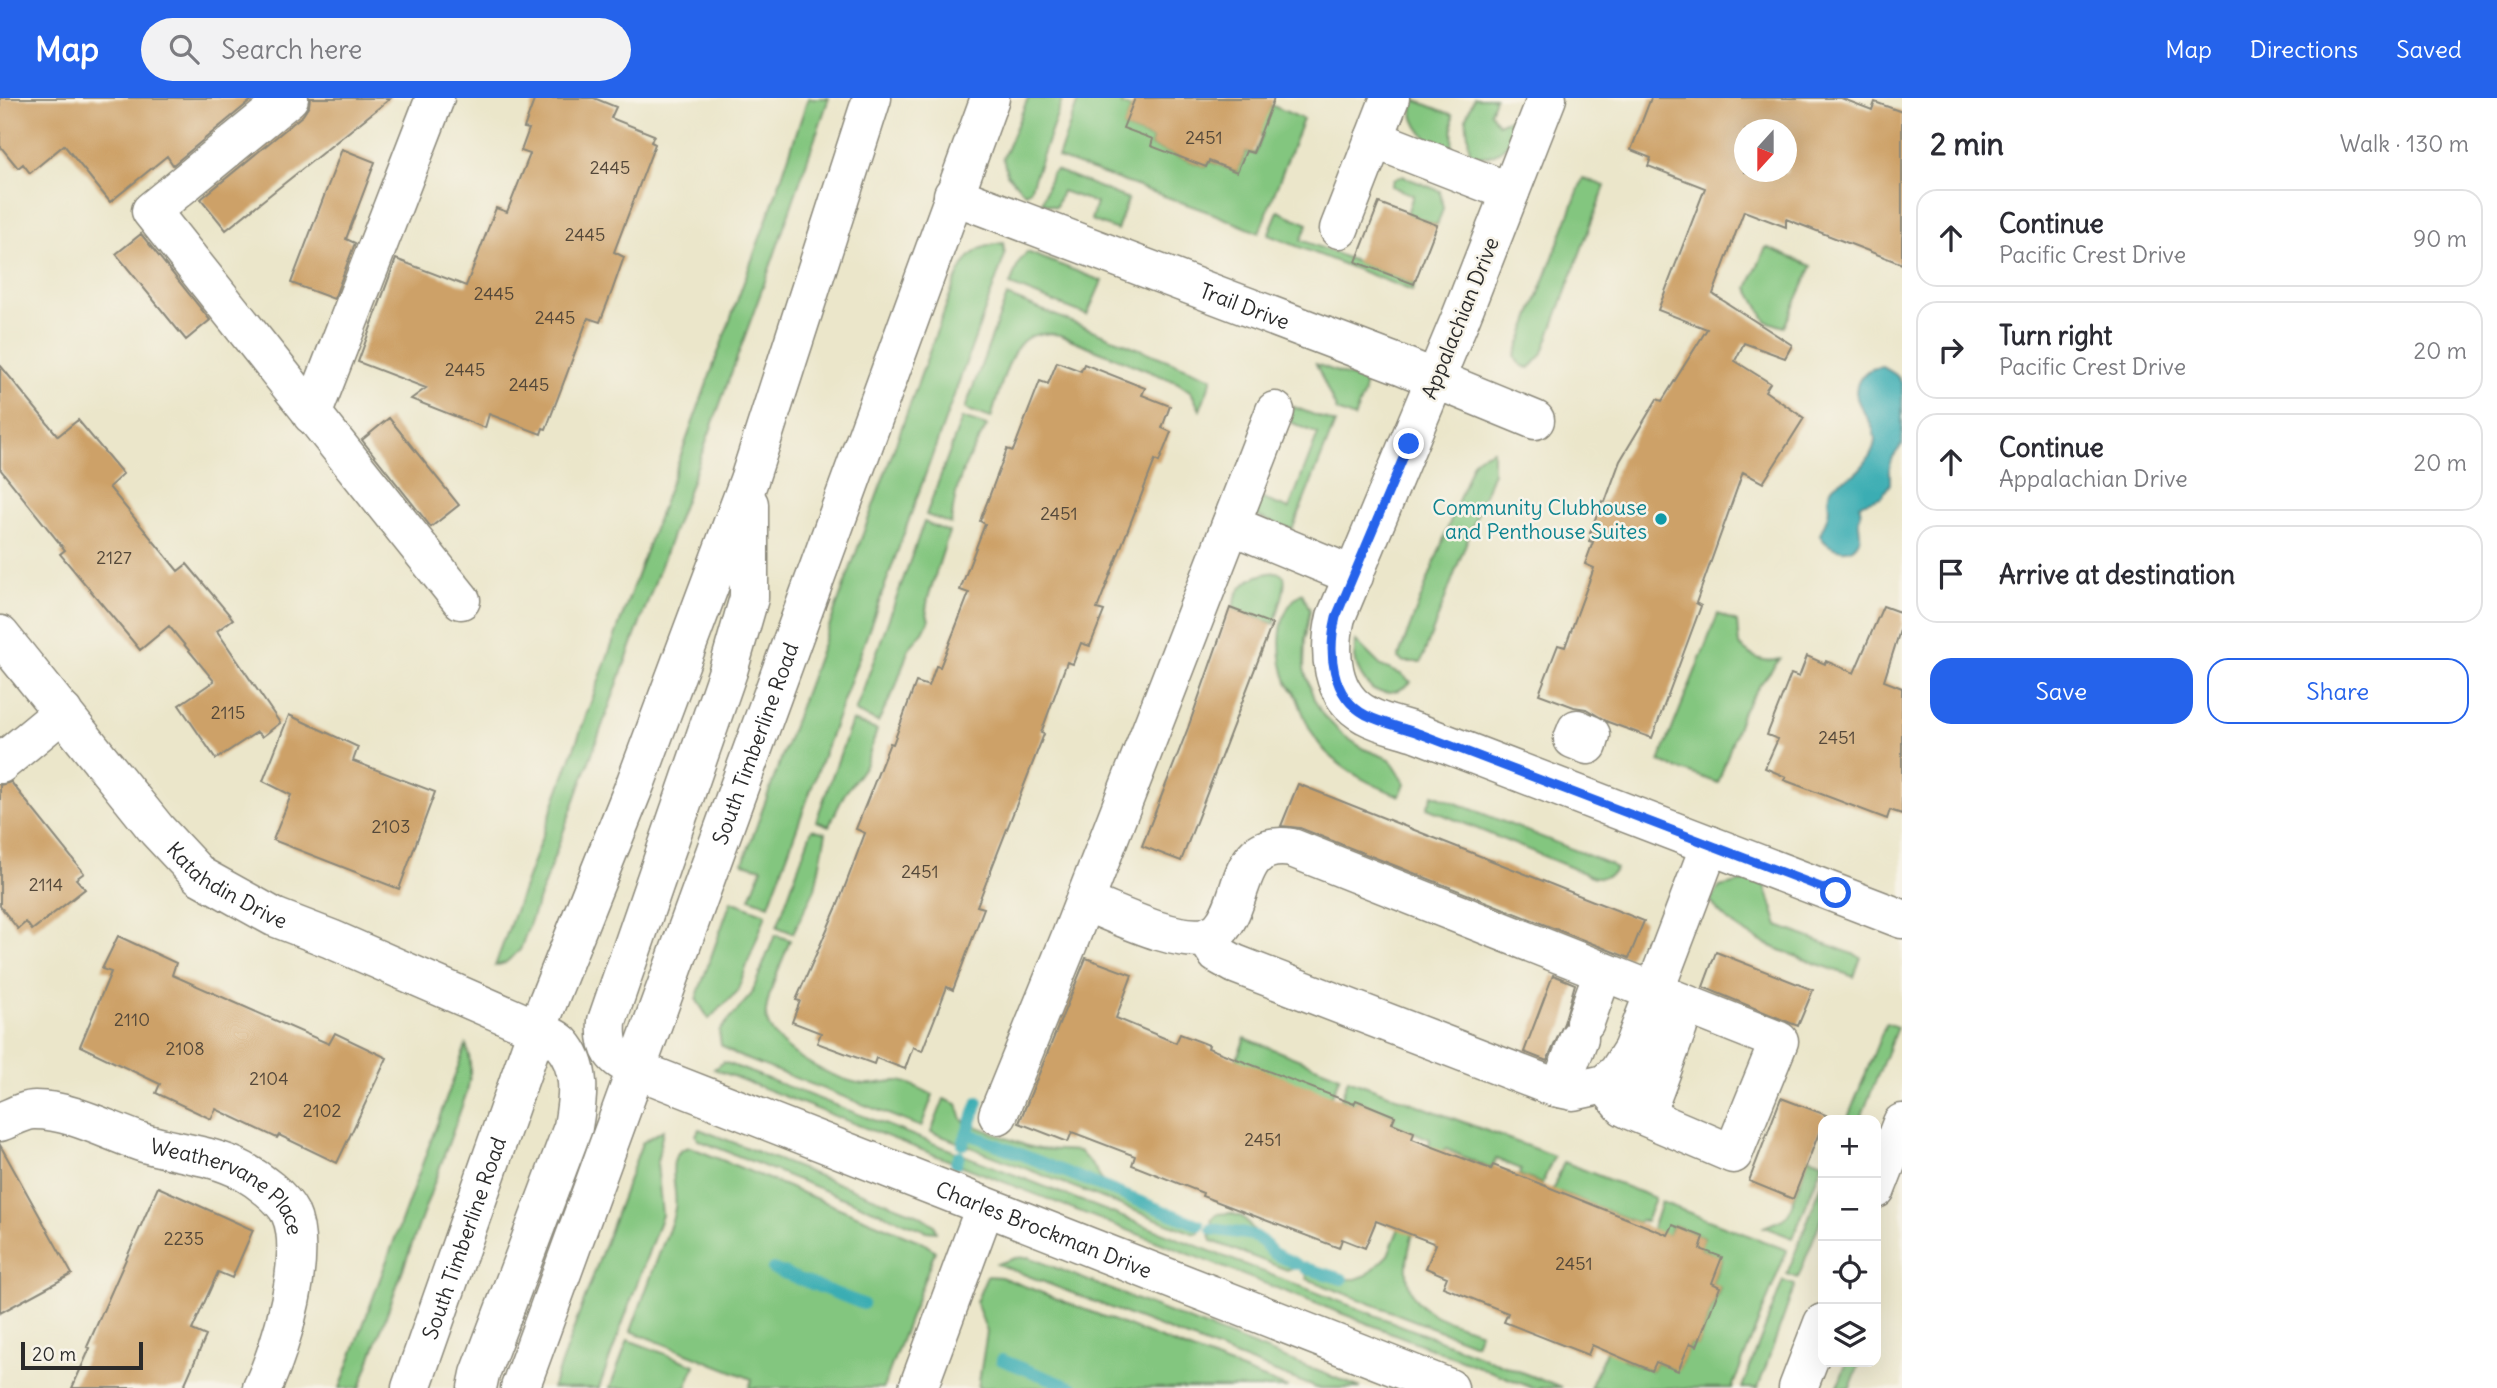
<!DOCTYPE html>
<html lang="en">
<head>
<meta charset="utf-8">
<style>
	:root { --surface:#fff; --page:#f2f2f3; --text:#2b2b33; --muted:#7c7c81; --line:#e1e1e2; --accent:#2563eb }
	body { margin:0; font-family:Delius,sans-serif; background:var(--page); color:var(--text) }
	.controls { position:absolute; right:21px; bottom:21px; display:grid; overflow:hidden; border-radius:14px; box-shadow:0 7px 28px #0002 }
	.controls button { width:63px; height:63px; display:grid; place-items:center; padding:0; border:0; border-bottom:2px solid var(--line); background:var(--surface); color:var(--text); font:35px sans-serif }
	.compass { position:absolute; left:1734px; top:21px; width:63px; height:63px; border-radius:50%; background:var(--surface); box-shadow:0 7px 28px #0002; rotate:201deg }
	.scale { position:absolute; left:21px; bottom:18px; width:122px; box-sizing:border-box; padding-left:7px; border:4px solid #2b2b2b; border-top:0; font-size:19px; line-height:24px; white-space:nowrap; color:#2b2b2b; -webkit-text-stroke:5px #f7f3e8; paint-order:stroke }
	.stop { position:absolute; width:21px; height:21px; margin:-16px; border:5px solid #2563eb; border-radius:50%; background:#fff }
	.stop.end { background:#2563eb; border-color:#fff; box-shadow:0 2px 7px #0008 }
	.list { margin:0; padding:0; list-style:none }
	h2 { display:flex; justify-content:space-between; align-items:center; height:91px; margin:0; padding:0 28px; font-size:30px }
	h2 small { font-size:23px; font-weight:400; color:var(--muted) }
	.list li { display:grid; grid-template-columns:46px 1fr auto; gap:21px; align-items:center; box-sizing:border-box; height:98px; margin:0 14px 14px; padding:0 14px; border:2px solid var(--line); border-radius:21px }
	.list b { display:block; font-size:26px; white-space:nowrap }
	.list p { margin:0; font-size:23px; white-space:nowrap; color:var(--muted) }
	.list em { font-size:23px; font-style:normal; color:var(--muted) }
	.actions { display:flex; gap:14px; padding:21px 28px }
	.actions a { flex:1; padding:16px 0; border:2px solid var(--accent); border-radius:21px; text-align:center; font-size:24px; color:var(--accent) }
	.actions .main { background:var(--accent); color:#fff }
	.icon { flex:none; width:38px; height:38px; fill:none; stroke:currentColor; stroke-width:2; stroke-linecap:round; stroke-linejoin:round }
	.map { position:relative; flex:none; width:1902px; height:1290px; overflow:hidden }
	header { display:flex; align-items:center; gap:42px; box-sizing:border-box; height:98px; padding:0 35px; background:var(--accent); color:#fff }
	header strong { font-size:33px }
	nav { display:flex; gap:38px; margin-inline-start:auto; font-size:24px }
	.search { width:490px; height:63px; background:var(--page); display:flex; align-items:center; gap:18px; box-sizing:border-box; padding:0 24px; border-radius:38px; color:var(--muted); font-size:26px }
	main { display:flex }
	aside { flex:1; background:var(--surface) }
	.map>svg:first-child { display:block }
</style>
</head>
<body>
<header>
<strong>Map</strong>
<div class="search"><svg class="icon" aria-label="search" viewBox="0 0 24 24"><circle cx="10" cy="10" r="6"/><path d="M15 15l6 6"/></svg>Search here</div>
<nav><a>Map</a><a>Directions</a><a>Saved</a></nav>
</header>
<main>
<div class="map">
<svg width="1902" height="1290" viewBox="0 0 1902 1290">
	<rect width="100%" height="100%" fill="#f7f3e8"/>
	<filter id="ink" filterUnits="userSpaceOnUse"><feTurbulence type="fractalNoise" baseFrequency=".0143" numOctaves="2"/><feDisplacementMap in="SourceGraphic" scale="14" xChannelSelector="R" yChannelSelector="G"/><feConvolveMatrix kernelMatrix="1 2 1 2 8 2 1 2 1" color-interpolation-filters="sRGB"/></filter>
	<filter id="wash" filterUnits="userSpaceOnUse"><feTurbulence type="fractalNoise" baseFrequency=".00686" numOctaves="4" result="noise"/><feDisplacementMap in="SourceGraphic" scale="28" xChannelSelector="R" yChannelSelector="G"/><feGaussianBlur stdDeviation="1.57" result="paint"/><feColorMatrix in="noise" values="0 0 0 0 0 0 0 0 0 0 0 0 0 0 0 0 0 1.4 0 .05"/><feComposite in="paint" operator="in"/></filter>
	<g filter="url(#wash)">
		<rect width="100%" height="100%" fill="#ebe6ca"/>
		<!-- green -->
		<path fill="#83c67f" stroke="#577855" stroke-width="2" d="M808,0H829L768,175L520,852L505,865L495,868L777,93Z
			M1028,0H1063L1033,84L1030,92L1025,95L1007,76L1003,60Z
			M1079,0H1124L1122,7L1131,10L1124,30L1153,41L1151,48L1206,69L1209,63L1237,74L1246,53L1255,56L1262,37L1256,35L1271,7L1303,21L1259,135L1214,116L1058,60Z
			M1474,0H1495L1490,14L1498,26L1521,16C1511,41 1503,66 1470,56L1466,20Z
			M1412,1L1453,17L1452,56C1428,44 1410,30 1412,1Z
			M1056,72L1128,101L1117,132L1091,122L1096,105L1062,93L1056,109L1042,105L1051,76Z
			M1402,78L1440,93L1443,111L1437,127L1407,116L1413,97L1391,88L1394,81Z
			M1583,80L1605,88L1542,257L1530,270C1522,269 1518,266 1515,259Z
			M1278,113L1308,126L1301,142L1414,186L1412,193L1268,137Z
			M1003,145L1005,157L769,807L750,800L762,770L743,765L954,186C966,159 973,148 1003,145Z
			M1766,149L1812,168L1784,229L1766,223L1748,190Z
			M1027,154L1102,183L1087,217L1010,187L1019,164Z
			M1007,198L1212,280L1200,312L1191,294L1178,285L1060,237C1048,235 1033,234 1023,243C1007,257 998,300 991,320L965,311Z
			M1316,266L1364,284V295L1354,320L1337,313Z
			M1294,309L1335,325L1292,432L1251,416L1258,399L1289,411L1318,336L1288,323Z
			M962,320L987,328C964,366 956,382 951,426L926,417Z
			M1493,352V374L1421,564H1404L1398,560L1473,364L1479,358Z
			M924,424L949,434L928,500L926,512L929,522L923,534L909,550L895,591L878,624L855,614Z
			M1277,474L1284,478C1287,493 1277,511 1275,526L1233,511C1236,485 1254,476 1277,474Z
			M1302,495L1310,512L1305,541L1304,571L1314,601L1322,616L1343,637L1364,651L1390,661L1405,685L1400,698C1372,687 1347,675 1326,654C1310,637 1304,618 1296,597C1294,592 1289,589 1287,584C1277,557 1275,512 1302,495Z
			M1718,516L1737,524L1739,547C1752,559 1763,566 1780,561L1759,588L1743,613L1718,685L1659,664Z
			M1356,543L1381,568L1401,576L1411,584C1401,594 1386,597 1373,592C1359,579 1352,562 1356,543Z
			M852,623L877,632L866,666L844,697L829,728L816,723Z
			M1433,696L1610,766L1616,771C1610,780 1599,781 1589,777L1427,710Z
			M812,731L826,735L815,791L793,835L777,829Z
			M1750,782L1765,787L1778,828L1861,859L1854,879C1810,862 1735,844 1710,802L1720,789Z
			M731,803L766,816L737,894L709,921L696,901Z
			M775,837L790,842C782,865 769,890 766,914C763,948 837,984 865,986C876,987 887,982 898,983C909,984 923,992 933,997L921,1029L736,957L721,947L719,933L751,897Z
			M1886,925L1897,929L1860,1022H1847Z
			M1245,940L1340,978L1326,1012L1232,973Z
			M466,947C472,964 471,976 467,994L360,1290H340Z
			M723,964L732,967L1562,1290H1533L714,971Z
			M1348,981L1554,1058L1542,1086L1519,1077L1521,1071L1496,1061L1491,1071L1446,1051L1438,1057L1429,1048L1430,1041L1392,1025L1395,1018L1356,1002L1354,1006L1341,1001Z
			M944,1001L957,1006L962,1021L965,1024L1027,1048L1040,1051L1079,1053L1097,1073L1105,1090L1199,1127V1134L1195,1136L931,1034Z
			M699,1031L919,1117L934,1127L936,1134L926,1133L698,1042L696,1037Z
			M663,1032L657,1065L662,1117L599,1290H552L642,1045Z
			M690,1049L922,1144L935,1153L883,1290H749L752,1281L631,1233C641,1206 651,1179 661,1151C666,1138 673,1124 675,1110C679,1091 661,1054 690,1049Z
			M1809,1059L1823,1064L1793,1140L1764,1129L1783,1121L1789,1115Z
			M1564,1064L1655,1100L1646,1124L1640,1122L1638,1125L1560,1094L1557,1098L1551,1096Z
			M1823,1083V1116L1798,1180L1787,1176Z
			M1425,1101C1412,1138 1388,1191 1433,1216C1447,1224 1465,1228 1480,1234L1475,1246L1307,1181L1305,1170L1342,1181H1356L1367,1177L1388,1157L1403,1120Z
			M1661,1104L1787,1152L1732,1290H1590L1608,1248L1625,1256L1623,1261L1652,1273L1656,1264L1678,1272L1690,1245L1697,1247L1720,1190L1712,1185L1722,1160L1700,1151L1704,1139L1673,1127L1668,1138L1652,1132Z
			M1230,1115L1243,1119L1273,1155L1296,1166L1295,1169L1287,1172L1212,1143L1210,1136L1214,1128L1211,1122L1217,1116Z
			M1028,1159L1361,1290H1317L997,1166L1015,1160Z
			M987,1178L1001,1179L1288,1290H978L987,1234L976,1204Z
			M1783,1183L1795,1187L1758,1290H1742Z
			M628,1242L695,1267L686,1290H610Z
			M1847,1264H1860L1850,1290H1837Z"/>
		<!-- water -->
		<path fill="#3badb3" stroke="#336c6f" stroke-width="2" d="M1883,269C1892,274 1899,277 1902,287V347L1893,359L1890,368V386L1881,399L1859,406C1862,413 1860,415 1859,422C1858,428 1861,434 1860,439C1854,461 1827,452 1820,437C1822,430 1826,424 1828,417C1831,408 1825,400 1831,391C1836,382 1845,382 1853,377C1863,370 1875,353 1875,341C1874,318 1846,304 1860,281C1866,272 1872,270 1883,269Z"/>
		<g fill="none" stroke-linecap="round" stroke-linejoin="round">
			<!-- stream -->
			<path stroke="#3badb3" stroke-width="12" d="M967,1035L1199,1127
				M963,1046L978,1004
				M956,1065L959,1058
				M1212,1131L1252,1137L1263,1144L1273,1155L1296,1166
				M1305,1170L1342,1181
				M773,1171L863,1206
				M1002,1262L1073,1290"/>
		</g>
		<g id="blocks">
			<!-- building -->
			<path fill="#cda167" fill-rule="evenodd" d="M0,0H254L173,67L167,58L110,104L64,47L30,75L23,66L18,70L0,48Z
				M310,0H391L226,132L201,101L303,17L309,8Z
				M535,0H594L616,9L611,20L654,37L651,44L655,46L614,154L624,159L612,193L600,224L588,220L546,331L543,330L541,336L489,316L485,330L411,301L426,290L358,264L396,161L466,188L496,110L507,114L530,56L521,53L529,31L524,30Z
				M1135,0H1274L1253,55L1246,53L1237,74L1209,63L1206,69L1151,48L1153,41L1123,30Z
				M1651,0H1841L1872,12L1875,4L1902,14V166L1786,121V129L1744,113L1713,196L1792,247L1785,260L1744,245L1735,263L1770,285L1765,293L1804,320L1763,385L1743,374L1696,505L1701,508L1652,640L1608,624L1586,611L1574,609L1539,596L1558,547L1565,549L1594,470L1585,466L1593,444L1589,443L1593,435H1590L1602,403L1605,404L1620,363L1657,301L1662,303L1707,231L1658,212L1705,90L1648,68L1651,60L1631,52ZM1745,32H1787V74H1745Z
				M342,51L375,64L346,141L355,145L334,201L291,185Z
				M1379,105L1437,127L1414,186L1356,164Z
				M141,136L210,222L186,242L116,156Z
				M1057,264L1081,273L1084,266L1145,290L1142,297L1170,308L1162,330L1171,334L1159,364L1155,362L1097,511L1104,513L1090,548L1081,545L1073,566L1067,564L1041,635L1044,636L977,808L984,810L953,892L947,889L922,953L913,949L905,971L876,960L874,966L817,945L821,935L792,924L800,903L796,902L839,804L865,735L856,731L890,645L893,646L916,584L929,588L936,568L940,569L969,495L960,492L985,426L980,423L1007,351L1013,353L1040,283L1048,286Z
				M0,267L58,338L78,322L123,376L109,389L178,473L187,466L233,521L217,533L280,625L262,639L257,634L216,661L179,607L214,583L169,528L140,552L60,456L65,452L0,371Z
				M389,320L459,407L431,429L362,342Z
				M1883,508L1902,515V526L1884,583L1902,590V716L1890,712L1887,721L1784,682L1786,679L1765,670L1778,641L1767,637L1791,576L1799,579L1807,558L1825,566L1826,563L1854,575Z
				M1230,510L1272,526L1181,763L1142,748L1188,630Z
				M289,617L358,649L353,663L435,694L399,791L273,742L291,697L263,683Z
				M11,684L84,775L76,781L85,791L32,832L26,824L18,831L0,808V687Z
				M1298,686L1644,823L1629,860L1300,730L1281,728Z
				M118,838L176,865L172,877L329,946L335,935L387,960L337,1065L279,1037L277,1040L216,1011L211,1021L156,995L160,986L80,948L111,874L102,871Z
				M1716,854L1813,892L1798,928L1703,889Z
				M1086,860L1132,877L1116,920L1176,945L1180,936L1209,947L1208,950L1354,1006L1356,1002L1395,1018L1392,1025L1414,1034L1412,1041L1491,1071L1493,1067L1668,1137L1673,1127L1704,1139L1700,1151L1722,1159L1712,1185L1720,1189L1697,1248L1690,1245L1678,1273L1656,1264L1652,1273L1592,1247L1588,1257L1504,1224L1508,1215L1443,1189L1447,1179L1426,1170L1436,1146L1376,1123L1365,1150L1342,1141L1339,1150L1202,1098L1203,1095L1132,1067L1135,1058L1072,1034L1068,1044L1019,1025Z
				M1553,877L1575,886L1564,925L1547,963L1524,954Z
				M1781,1000L1826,1017L1793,1101L1749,1083Z
				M0,1047L72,1176L0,1215Z
				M158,1089L253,1132L232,1180L218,1174L192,1232L206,1238L183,1290H72L90,1250L87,1249Z"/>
		</g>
	</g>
	<g filter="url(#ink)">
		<use href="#blocks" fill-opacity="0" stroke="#8b887a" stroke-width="2"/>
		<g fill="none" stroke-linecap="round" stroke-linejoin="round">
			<!-- minor casing -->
			<g stroke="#8b887a" stroke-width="41">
				<g id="minor">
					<path d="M289,0L151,113L461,502"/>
					<path d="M1547,0L1461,219L1336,519C1328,553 1330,598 1366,617C1382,626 1401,629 1418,635L1902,821"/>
					<path d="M1374,41L1510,94"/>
					<path id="s1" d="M953,97L1401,267L1535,322"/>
					<path d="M1339,131L1390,0"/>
					<path d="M312,317L435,0"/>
					<path d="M1231,427L1354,478"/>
					<path id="s2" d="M0,537L157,732L200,778L274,819L331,841L537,931"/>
					<path d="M1577,631L1591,637L1588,647L1573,641Z"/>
					<path d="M0,666L63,614"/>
					<path d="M1085,804C1117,816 1173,845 1206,839L1217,856L1235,866L1554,989L1573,993L1605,986L1624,1009L1632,1013L1733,1056L1779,943L1292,750C1234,741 1247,801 1220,831C1217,835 1211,836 1206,839"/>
					<path d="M1585,924L1603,874"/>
					<path d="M1671,925L1678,929L1650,1004L1648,1005L1643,1002L1637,992L1644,989L1666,936V926Z"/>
					<path id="s3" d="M638,972L1449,1290"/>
					<path d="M1605,986L1618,974L1632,952L1710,747"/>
					<path d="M1560,990L1579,940"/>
					<path d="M998,1017L1071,838L1275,313"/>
					<path id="s4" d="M0,1024C11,1020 24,1012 35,1012C71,1012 108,1033 141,1044C175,1055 211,1056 243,1073C259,1082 282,1099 290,1115C309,1155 281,1252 262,1290"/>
					<path d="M1876,1091L1902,1025"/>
					<path d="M918,1290L985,1109"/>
					<path d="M1798,1290L1823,1225"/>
				</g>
			</g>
			<!-- major casing -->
			<g stroke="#8b887a" stroke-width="41">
				<g id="major">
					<path d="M638,972C612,960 605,952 607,923L728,573L749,500V406"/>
					<path id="s5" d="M411,1290L537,931L636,684L749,382L872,0"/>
					<path d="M477,1290L480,1276L573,1029C578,1000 583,969 561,945C555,939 544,935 537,931"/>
					<path id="s6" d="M520,1290L990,0"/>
				</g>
			</g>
			<!-- minor -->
			<use href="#minor" stroke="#fff" stroke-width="38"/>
			<!-- major -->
			<use href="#major" stroke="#fff" stroke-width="38"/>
		</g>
	</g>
	<g fill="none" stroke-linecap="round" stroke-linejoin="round" filter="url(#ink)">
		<!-- route -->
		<path stroke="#2563eb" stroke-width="9" d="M1409,346L1336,519C1328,553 1330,598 1366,617C1382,625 1401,629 1418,635L1836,795"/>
	</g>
	<!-- markers -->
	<circle fill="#0f9aa8" stroke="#f7f3e8" stroke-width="2.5" cx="1661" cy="421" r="7"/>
	<g text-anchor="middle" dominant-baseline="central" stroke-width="5" stroke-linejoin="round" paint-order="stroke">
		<!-- number labels -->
		<g font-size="18" fill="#54483a">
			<text x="1204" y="39">2451</text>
			<text x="610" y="69">2445</text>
			<text x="585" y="136">2445</text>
			<text x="494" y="195">2445</text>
			<text x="555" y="219">2445</text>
			<text x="465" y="271">2445</text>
			<text x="529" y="286">2445</text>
			<text x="1059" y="415">2451</text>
			<text x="114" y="459">2127</text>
			<text x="228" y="614">2115</text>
			<text x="1837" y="639">2451</text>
			<text x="391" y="728">2103</text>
			<text x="920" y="773">2451</text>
			<text x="46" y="786">2114</text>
			<text x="132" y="921">2110</text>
			<text x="185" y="950">2108</text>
			<text x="269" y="980">2104</text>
			<text x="322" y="1012">2102</text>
			<text x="1263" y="1041">2451</text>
			<text x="184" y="1140">2235</text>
			<text x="1574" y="1165">2451</text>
		</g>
		<!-- street labels -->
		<g font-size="21" fill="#2b2b2b" stroke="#f7f3e8">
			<text stroke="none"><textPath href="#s1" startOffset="312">Trail Drive</textPath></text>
			<text transform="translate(1460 220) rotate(-68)">Appalachian Drive</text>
			<text stroke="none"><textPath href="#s6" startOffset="686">South Timberline Road</textPath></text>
			<text stroke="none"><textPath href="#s2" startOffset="341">Katahdin Drive</textPath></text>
			<text stroke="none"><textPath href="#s4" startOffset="250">Weathervane Place</textPath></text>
			<text stroke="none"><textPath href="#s3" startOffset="436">Charles Brockman Drive</textPath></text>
			<text stroke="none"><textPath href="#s5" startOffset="159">South Timberline Road</textPath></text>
		</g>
		<!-- culture labels -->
		<g font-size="21" fill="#0d838f" stroke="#f7f3e8" text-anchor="end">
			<text x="1647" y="409">Community Clubhouse<tspan x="1647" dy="24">and Penthouse Suites</tspan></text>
		</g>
	</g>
</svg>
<div class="controls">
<button>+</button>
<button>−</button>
<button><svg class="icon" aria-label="locate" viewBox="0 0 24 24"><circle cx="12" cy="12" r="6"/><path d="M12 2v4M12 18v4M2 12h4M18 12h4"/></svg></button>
<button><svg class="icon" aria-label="layers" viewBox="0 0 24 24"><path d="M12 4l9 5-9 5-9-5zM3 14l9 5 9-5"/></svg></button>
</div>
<svg class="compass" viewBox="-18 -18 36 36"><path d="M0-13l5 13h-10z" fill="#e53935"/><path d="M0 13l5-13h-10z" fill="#7c7c81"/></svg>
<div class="scale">20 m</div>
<div class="stop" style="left:1836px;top:795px"></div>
<div class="stop end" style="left:1409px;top:346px"></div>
</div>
<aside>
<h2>2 min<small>Walk · 130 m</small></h2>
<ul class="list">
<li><svg class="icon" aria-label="ahead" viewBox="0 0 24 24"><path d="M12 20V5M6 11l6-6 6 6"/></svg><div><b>Continue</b><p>Pacific Crest Drive</p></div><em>90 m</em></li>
<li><svg class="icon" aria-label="right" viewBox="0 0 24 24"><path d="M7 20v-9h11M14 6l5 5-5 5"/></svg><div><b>Turn right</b><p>Pacific Crest Drive</p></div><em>20 m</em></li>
<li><svg class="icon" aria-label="ahead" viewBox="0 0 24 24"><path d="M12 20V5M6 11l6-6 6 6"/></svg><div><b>Continue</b><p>Appalachian Drive</p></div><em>20 m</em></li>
<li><svg class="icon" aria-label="arrive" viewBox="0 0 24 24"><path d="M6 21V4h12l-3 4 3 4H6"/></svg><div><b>Arrive at destination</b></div></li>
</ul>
<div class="actions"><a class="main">Save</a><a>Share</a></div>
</aside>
</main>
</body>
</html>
